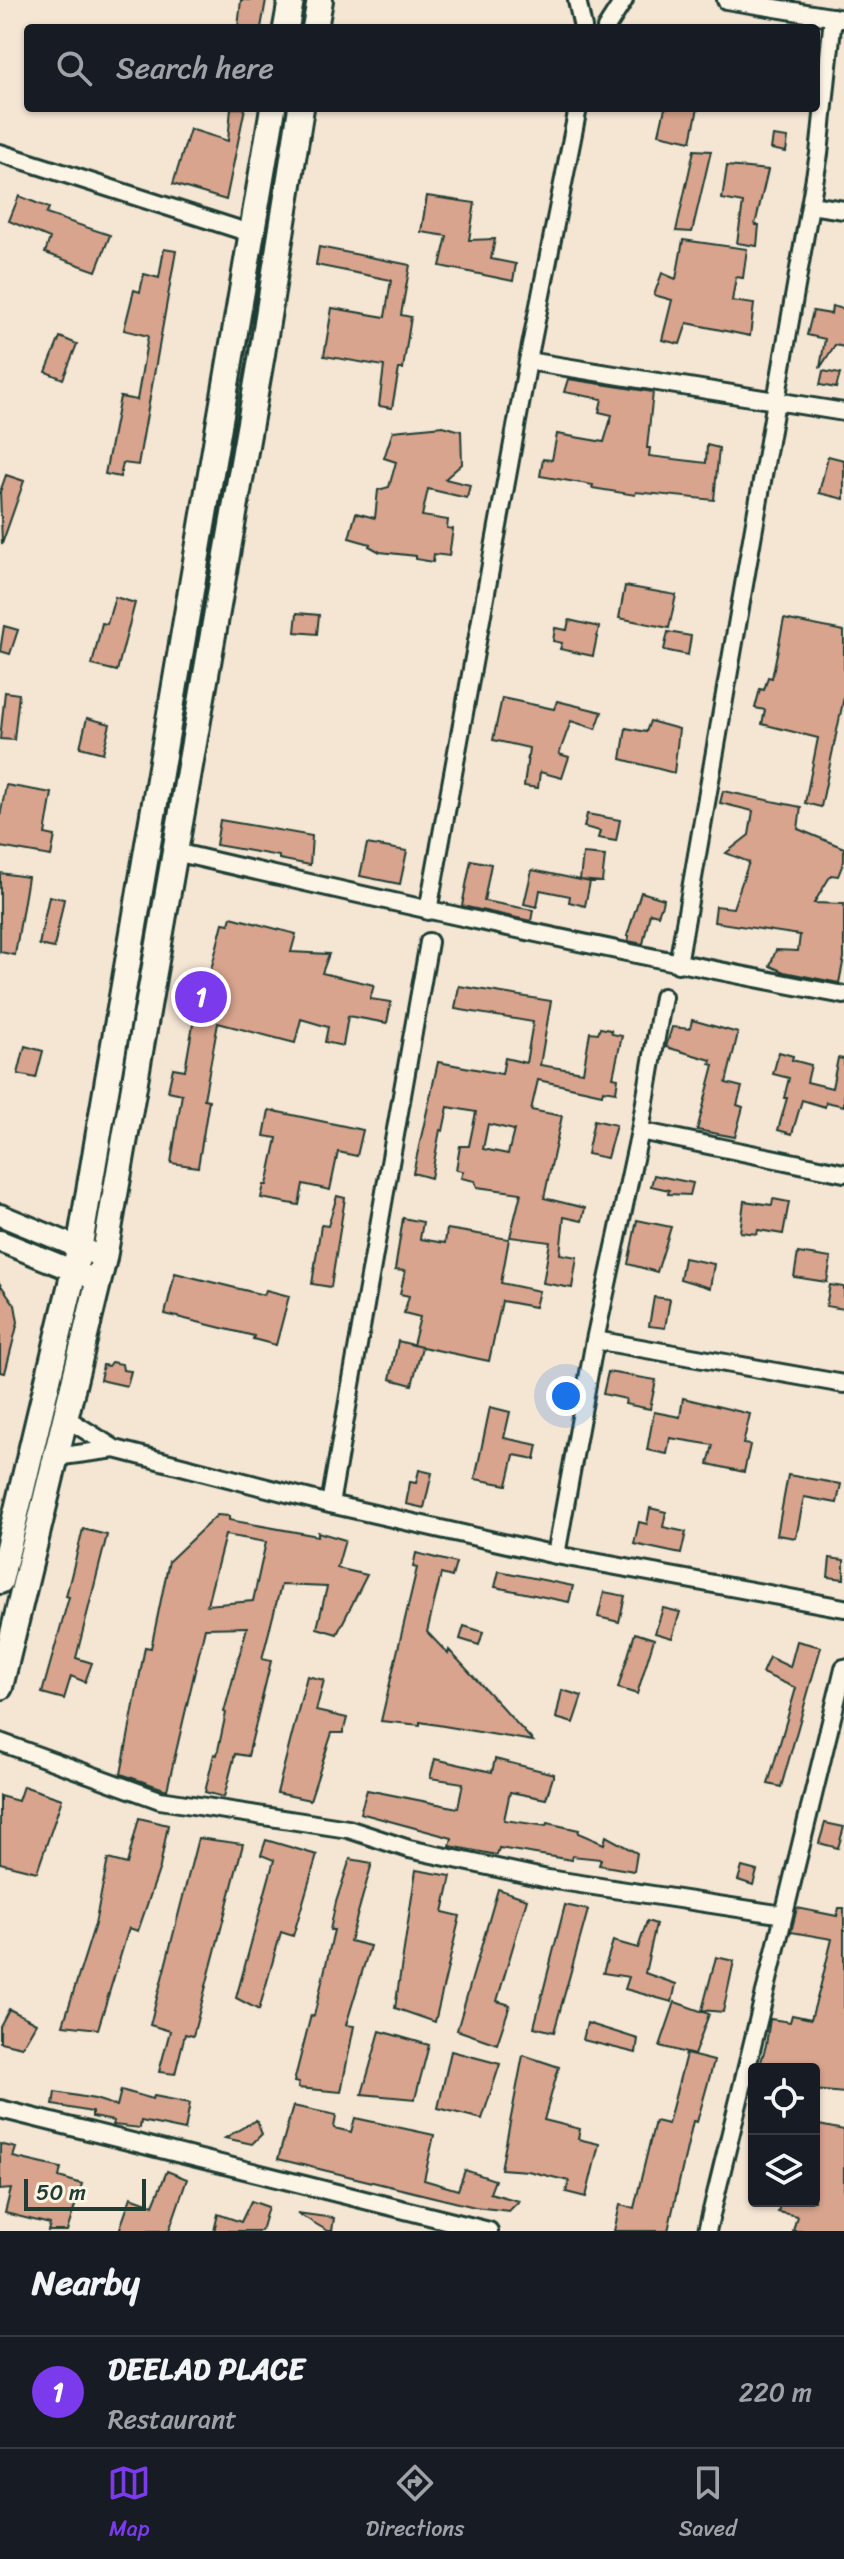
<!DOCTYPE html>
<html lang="en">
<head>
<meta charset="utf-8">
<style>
	:root { --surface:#171b24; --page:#242831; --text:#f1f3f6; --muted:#9ea1a6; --line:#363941; --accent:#7c3aed }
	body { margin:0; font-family:Sriracha,sans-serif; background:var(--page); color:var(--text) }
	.controls { position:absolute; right:24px; bottom:24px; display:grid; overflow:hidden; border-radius:8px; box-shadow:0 2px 6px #0004 }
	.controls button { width:72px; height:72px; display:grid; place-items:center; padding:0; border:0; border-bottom:2px solid var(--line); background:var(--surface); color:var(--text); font:40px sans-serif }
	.scale { position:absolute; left:24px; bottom:20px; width:122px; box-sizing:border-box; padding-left:8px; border:4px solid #1f3d34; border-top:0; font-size:22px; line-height:28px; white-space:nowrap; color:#1f3d34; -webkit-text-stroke:6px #fcf5e5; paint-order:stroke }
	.you { position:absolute; left:566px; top:1396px; width:28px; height:28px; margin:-20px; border:6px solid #fff; border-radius:50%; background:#1a73e8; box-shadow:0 0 0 12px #1a73e833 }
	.badge { display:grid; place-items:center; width:52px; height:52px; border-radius:50%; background:var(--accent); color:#fff; font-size:26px; font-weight:700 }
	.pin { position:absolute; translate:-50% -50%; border:4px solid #fff; box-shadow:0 2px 8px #0006 }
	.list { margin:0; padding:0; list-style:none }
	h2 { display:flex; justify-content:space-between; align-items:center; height:104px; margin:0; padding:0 32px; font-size:34px }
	h2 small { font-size:26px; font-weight:400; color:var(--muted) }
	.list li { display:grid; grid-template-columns:52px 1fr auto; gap:24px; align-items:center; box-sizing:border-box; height:112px; padding:0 32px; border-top:2px solid var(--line) }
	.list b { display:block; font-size:30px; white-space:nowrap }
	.list p { margin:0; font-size:26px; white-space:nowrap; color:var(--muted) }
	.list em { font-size:26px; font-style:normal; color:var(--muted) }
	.icon { flex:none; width:44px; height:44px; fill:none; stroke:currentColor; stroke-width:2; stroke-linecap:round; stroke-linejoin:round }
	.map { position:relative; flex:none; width:844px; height:2231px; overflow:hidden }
	.search { position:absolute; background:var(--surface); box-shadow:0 2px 6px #0004; left:24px; right:24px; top:24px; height:88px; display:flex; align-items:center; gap:20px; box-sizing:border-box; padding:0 28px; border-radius:8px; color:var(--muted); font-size:30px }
	.sheet { height:216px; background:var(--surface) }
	nav { display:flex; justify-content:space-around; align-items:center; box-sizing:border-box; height:112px; border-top:2px solid var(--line); background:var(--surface); font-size:22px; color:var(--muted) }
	nav a { display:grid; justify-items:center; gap:4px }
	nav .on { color:var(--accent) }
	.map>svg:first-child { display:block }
</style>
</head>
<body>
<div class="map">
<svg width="844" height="2231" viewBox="0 0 844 2231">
	<rect width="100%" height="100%" fill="#f5e5d3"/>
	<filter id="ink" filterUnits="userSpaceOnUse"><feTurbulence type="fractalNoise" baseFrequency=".0125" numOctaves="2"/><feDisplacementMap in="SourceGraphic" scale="16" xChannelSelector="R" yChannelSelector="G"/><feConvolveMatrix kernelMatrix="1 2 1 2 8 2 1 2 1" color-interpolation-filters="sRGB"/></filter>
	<g filter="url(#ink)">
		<!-- building -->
		<path fill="#d8a48d" stroke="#1f3d34" stroke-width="2" fill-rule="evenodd" d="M241,0H266L261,28H238Z
			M231,108H245L226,200L173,184L190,129L228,141Z
			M665,108H698L691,141L659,134Z
			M773,136L788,138L786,152L771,149Z
			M694,150L711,151L692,232L676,231Z
			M727,166L768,170L755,225H759L757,246L737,243L743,203L722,199Z
			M19,196L49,208L46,214L110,235L96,271L45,253L50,238L9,221Z
			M427,196L475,203L469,240L495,239L491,259L516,264L513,281L440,266L447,236L421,232Z
			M683,240L747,249L743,278L736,277L732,301L754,304L750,336L687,323L680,344L662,340L672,300L654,295L662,273L676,279Z
			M319,247L410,265L401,315L411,317L403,369H399L392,408L379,406L384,366L324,356L332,308L385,317L391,280L316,265Z
			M164,249L176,251L138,465L123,463L120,477L105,474L120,397L137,400L148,336L124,330L134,290L140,292L144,274L159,278Z
			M832,306L844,309V347L835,345L820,368L825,339L807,335L813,311L831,314Z
			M60,337L77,344L63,379L46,372Z
			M823,371L840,374L836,388L820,385Z
			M568,379L653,392L647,448H650L649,456L706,463L707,445L719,448L714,500L636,492L635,495L592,488L593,485L540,476L543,459L552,460L557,434L604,442L612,415L599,412L602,399L564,392Z
			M443,426L461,431L462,464L445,479L470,485L467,498L428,489L422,516L448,520L447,528L453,529L449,556L434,554L433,562L416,559V556L380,552L369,546L370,544L349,538L356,513L375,518L378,490L389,487L396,462L384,458L393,431Z
			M828,456L844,460V499L819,493Z
			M6,475L24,481L2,544L0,492Z
			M625,586L676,595L669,628L619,618Z
			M115,597L135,603L117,671L92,665L102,623L107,624Z
			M297,613L319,615L317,634L295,632Z
			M784,619L844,631V697L821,807L805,803L818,738L762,724L765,710L755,708L760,689L764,690L768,677L772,678Z
			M569,620L599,627L593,656L560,649L562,643L553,641L555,628L567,630Z
			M4,626L18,630L10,654L0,651Z
			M668,632L691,636L688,655L664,650Z
			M5,692L19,694L14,740L0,739Z
			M502,698L554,709L557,701L602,712L596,729L571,721L559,754L569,757L562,778L540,772L538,788L524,786L529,748L493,740Z
			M87,718L110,724L103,753L80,747Z
			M650,721L679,729L674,773L621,759L626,728L646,732Z
			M6,785L52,793L45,834L55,836L51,856L0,847V817Z
			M723,791L801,807L798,829L844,848V861L838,876L831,875L814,903L844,904V958L839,983L784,972L770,966L776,950L798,951L800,935L714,922L716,906L733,908L749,862L726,853L749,835L753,811L720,803Z
			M587,814L620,820L616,841L598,838L600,831L584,827Z
			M220,820L312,836L310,865L279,859V856L216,845Z
			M367,844L407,851L400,884L360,876Z
			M583,854L605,856L602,882L580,880Z
			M471,860L491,864L484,901L533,910L531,921L462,906Z
			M532,870L590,882L585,906L569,902L570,896L540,890L537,907L524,904Z
			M0,873L28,877L15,955L0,952Z
			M641,892L664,899L658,915L650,913L643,944L628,941L629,936H627Z
			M49,896L64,899L54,948L39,945Z
			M231,917L296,934L291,952L329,954L322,973L374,985L370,999L391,1002L387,1023L348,1016L343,1046L325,1042L328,1027L301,1019L295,1043L218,1023L204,1099L209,1100L198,1167L171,1163L182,1094L168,1091L173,1068L185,1070L193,1024H197L223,923L229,924Z
			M459,986L551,1001L540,1065L583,1072L590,1032L598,1033L600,1028L611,1030L612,1034L622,1036L613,1077L618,1078L616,1092L603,1090L602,1094L538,1080L531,1110L562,1116L544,1198L585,1208L582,1221L564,1217L560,1254L577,1257L572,1288L543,1283L550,1242L510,1237L521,1193L477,1187L475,1181L461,1178L463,1171L456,1170L460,1146H469L476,1112L448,1107L443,1131L440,1130L431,1178L413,1173L438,1062L502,1074L505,1058L526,1063L533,1022L455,1009ZM488,1124L514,1130L508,1154L483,1149Z
			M692,1020L738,1033L726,1083L742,1087L737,1105L743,1107L735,1137L697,1130L714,1065L710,1064L711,1060L666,1047L672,1027L690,1029Z
			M25,1046L43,1051L36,1078L18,1074Z
			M779,1052L793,1056L792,1060L811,1065L807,1082L832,1088L838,1058L844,1059V1106L826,1102L825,1107L802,1100L792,1134L778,1130L787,1098H784L789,1078L773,1074Z
			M269,1110L363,1130L357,1156L338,1152L330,1190L303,1184L299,1205L261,1198L264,1185H267L277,1138L264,1136Z
			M594,1120L616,1125L607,1158L587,1154Z
			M654,1175L693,1183L690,1195L668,1194L669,1190L651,1186Z
			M337,1196L345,1198L331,1287L312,1284L321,1225L328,1226Z
			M773,1199L789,1202L783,1234L758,1230L757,1234L740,1232L744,1201L772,1205Z
			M403,1218L423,1222L420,1239L445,1243L447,1229L509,1239L501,1283L539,1291L535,1307L502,1301L489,1361L422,1347L412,1385L390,1379L398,1341L421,1347L413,1345L420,1317L404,1313L409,1296L400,1294L405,1271L395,1270Z
			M637,1220L671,1227L657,1272L628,1264Z
			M798,1253L831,1258L827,1282L794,1277Z
			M684,1258L714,1264L710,1288L680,1279Z
			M175,1273L264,1295L266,1290L289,1296L276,1345L253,1339L254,1336L165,1314Z
			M0,1284L15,1305L18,1322L5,1373L0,1372Z
			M830,1285L844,1287V1309L826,1306Z
			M654,1297L670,1299L665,1328L649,1326Z
			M111,1362L122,1364L123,1370L131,1371L127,1386L100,1380L103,1365L108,1366Z
			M608,1372L656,1380L650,1409L625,1404L626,1399L603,1394Z
			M683,1398L750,1414L743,1444L750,1445L744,1472L708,1464L713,1445L670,1438L667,1454L647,1450L654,1412L680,1417Z
			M490,1407L510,1412L504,1438L538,1445L535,1459L514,1455L507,1485L475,1479Z
			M419,1470L432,1473L424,1508L406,1504L410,1482L416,1483Z
			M788,1475L841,1484L837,1503L804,1497L796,1538L777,1535Z
			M650,1508L666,1512L663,1527L686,1532L681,1554L634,1544L639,1522L647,1524Z
			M217,1515L229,1516V1520L318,1536V1532L345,1540L337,1568L367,1575L337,1634L317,1628L327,1587L281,1585L262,1659L271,1661L248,1756L235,1754L224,1797L205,1792L214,1754L217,1755L226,1713L224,1712L247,1627L205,1628L167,1790L121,1774L145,1647L151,1648L169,1561ZM225,1535L266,1542L253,1601L207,1605Z
			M83,1529L107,1535L76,1658L92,1663L85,1682L71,1676L64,1699L42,1693L69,1597L66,1596Z
			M416,1553L456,1563L452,1577L441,1574L427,1632L448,1654L449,1650L533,1741L420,1722V1725L381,1721L417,1568L413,1567Z
			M830,1558L844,1560V1579L828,1577Z
			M499,1571L573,1586L569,1602L495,1587Z
			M604,1592L625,1596L619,1622L598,1617Z
			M663,1608L680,1612L672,1638L655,1633Z
			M464,1626L483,1632L479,1645L460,1639Z
			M635,1633L654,1639L637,1694L618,1688Z
			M797,1641L821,1647L781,1787L768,1784L796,1688L762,1673L769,1657L790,1667Z
			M307,1676L324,1680L316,1711L347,1718L343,1733H332L310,1800L277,1793Z
			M562,1690L582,1696L573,1723L556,1718Z
			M435,1759L492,1772L495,1759L554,1774L546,1799L510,1792L504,1820L546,1826L547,1823L579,1830L578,1833L604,1844L606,1836L637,1853L634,1871L599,1865L601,1859L572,1856V1860L499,1848L497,1855L450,1846L452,1838L360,1813L367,1790L458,1808L463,1783L430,1778Z
			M23,1786L62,1799L37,1872L0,1863V1796L18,1801Z
			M139,1818L168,1825L160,1867L138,1931L129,1928L98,2029L63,2025L95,1924L108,1859L127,1864Z
			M825,1823L844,1827L838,1848L819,1843Z
			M198,1838L243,1844L193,2036L185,2034L175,2074L159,2072L170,2031L150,2025Z
			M266,1840L317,1855L293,1936L281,1932L259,2010L236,1998L274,1860L261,1855Z
			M350,1859L372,1863L350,1941L370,1946L346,2025L354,2026L341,2092L298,2088L299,2083L294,2082L311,2015L314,2016L334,1930H330L336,1902Z
			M742,1867L757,1871L753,1885L738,1880Z
			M416,1870L451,1876L443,1912L460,1916L435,2022L395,2008Z
			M498,1889L527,1899L497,2001L510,2005L497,2044L457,2030Z
			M565,1905L588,1910L554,2032L534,2027Z
			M797,1908L837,1916L839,1908H844V2093L814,2090V2069H759L766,2045L770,2019L790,2022L792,2015L811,2019L820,1988L832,1939L791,1932Z
			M647,1921L656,1924L645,1973L676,1984L672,2002L625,1989L629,1977L603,1973L613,1941L638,1948Z
			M716,1957L734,1961L723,2012L702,2010Z
			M675,2002L709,2014L694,2055L660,2046Z
			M9,2009L36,2023L22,2047L0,2042V2026Z
			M587,2023L638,2039L636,2053L583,2040Z
			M380,2031L429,2045L415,2099L362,2094Z
			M451,2051L500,2064L482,2119L438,2108Z
			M686,2054L714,2061L697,2122L693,2121L668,2231H614L620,2205L634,2208L655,2121L668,2124Z
			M523,2055L559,2067L544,2120L580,2129L578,2139L599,2144L586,2197L566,2192L569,2181L528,2171L501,2169Z
			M121,2090L153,2099L154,2096L190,2103L185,2130L141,2121L140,2128L113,2125L114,2121L92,2117V2112L53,2105L55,2092L95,2099L117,2106Z
			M293,2106L336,2115L334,2128L351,2132L355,2118L434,2135L424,2180L458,2190L465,2170L495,2180L490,2193L519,2201L509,2211L475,2207L278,2159Z
			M256,2120L262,2134L252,2144L225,2138Z
			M819,2125L844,2130V2231H793L797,2216L778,2212L781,2201H814V2148Z
			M0,2144L16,2148L13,2157L61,2168L59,2177L82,2184L67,2231H48L50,2224L5,2213L11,2189L0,2190Z
			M167,2171L187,2179L169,2231H119L131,2197L153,2205Z
			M251,2201L268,2207L261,2231H214L218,2214L241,2222Z
			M297,2213L334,2218L332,2231H328Z"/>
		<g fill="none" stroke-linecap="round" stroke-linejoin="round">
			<!-- minor casing -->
			<g stroke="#1f3d34" stroke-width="22">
				<path id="minor" d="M577,0L583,28
					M726,0L843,19
					M606,28L624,0
					M0,153L253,234
					M810,205L844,210
					M528,361L844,412
					M175,852C397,904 620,953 844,995
					M428,911L528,361L578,108
					M678,964L819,154L833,17
					M640,1131L844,1173
					M595,1340L844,1384
					M66,1418L115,1449L330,1504L556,1555L844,1608
					M55,1457L115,1449
					M330,1504L429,942
					M556,1555L595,1340L640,1131L663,997
					M0,1742L160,1800L348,1829L409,1849L548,1879L784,1915
					M0,2109L489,2231
					M707,2231L844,1668"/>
			</g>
			<!-- tertiary casing -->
			<g stroke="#1f3d34" stroke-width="26">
				<path id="tertiary" d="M0,1215L104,1258
					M0,1241L89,1277"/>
			</g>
			<!-- secondary casing -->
			<g stroke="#1f3d34" stroke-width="30">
				<path id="secondary" d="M286,28L291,0
					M315,28L320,0
					M0,1581L79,1250L273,108
					M0,1687L104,1258L262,354L301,108"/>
			</g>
			<!-- minor -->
			<use href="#minor" stroke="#fcf5e5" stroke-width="16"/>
			<!-- tertiary -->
			<use href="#tertiary" stroke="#fcf5e5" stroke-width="20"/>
			<!-- secondary -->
			<use href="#secondary" stroke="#fcf5e5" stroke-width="24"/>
		</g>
	</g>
</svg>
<div class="controls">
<button><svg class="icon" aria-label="locate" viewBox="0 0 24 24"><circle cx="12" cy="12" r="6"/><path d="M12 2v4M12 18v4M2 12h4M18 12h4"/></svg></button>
<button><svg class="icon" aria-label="layers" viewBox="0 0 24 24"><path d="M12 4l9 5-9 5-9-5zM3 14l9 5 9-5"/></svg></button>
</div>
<div class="scale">50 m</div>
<div class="you"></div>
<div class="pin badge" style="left:201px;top:997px">1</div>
<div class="search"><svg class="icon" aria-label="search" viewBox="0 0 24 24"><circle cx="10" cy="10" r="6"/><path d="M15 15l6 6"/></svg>Search here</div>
</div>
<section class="sheet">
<h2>Nearby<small></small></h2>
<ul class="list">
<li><span class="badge">1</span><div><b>DEELAD PLACE</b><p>Restaurant</p></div><em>220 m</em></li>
</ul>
</section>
<nav>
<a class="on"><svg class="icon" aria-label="map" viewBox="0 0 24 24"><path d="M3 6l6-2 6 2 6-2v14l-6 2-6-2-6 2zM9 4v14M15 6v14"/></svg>Map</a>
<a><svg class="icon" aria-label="directions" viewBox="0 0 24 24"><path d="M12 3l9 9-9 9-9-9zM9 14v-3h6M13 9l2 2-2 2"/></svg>Directions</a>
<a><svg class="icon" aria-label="saved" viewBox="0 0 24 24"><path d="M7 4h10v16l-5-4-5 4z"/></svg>Saved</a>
</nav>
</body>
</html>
